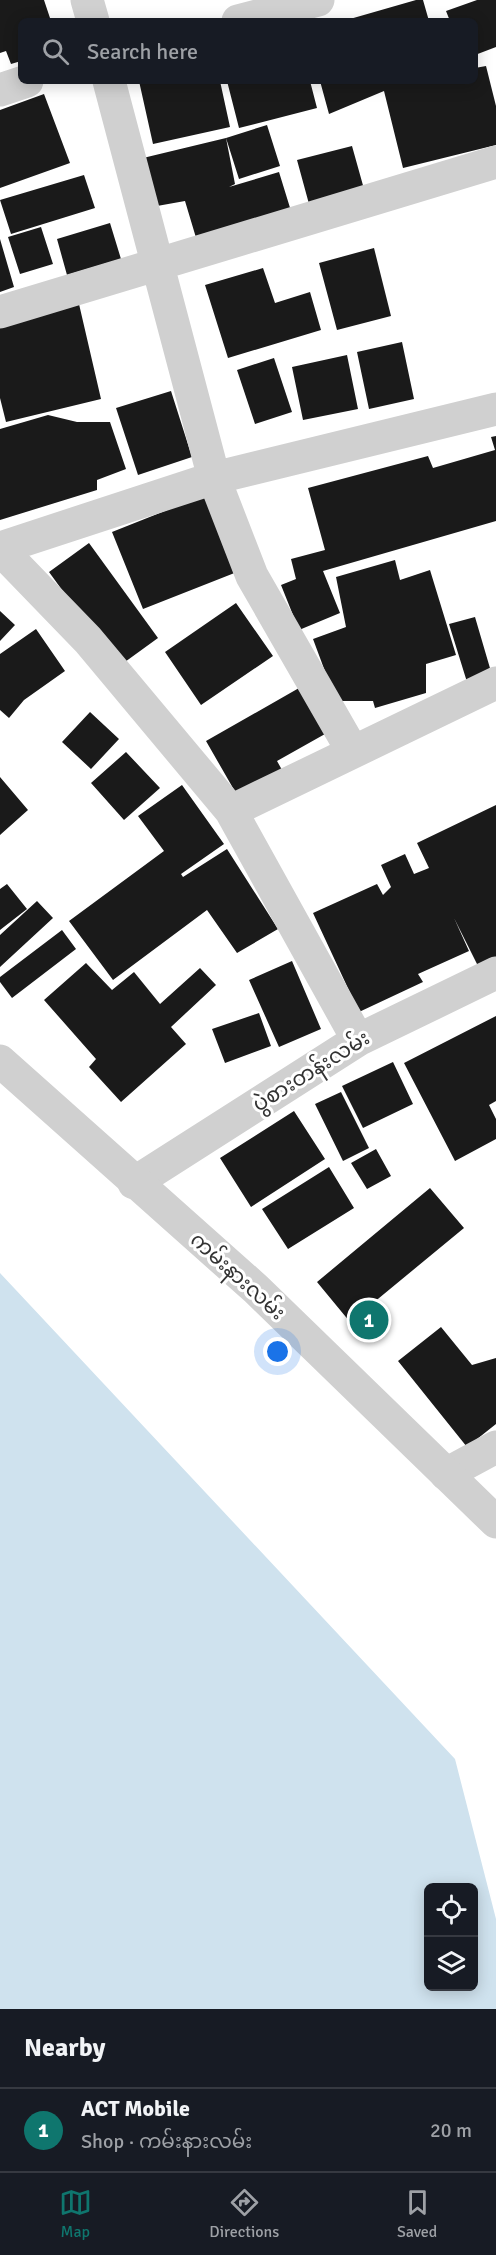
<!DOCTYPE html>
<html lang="en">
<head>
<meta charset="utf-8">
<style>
	:root { --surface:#171b24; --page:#20242c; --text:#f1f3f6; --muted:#9ea1a6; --line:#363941; --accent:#0f766e }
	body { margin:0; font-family:Signika,"Noto Sans Myanmar",sans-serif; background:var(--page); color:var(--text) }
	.controls { position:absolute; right:18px; bottom:18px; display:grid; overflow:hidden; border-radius:9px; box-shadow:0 3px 15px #0003 }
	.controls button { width:54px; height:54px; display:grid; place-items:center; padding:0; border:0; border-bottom:2px solid var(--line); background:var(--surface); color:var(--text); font:30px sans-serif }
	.you { position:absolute; left:278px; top:1352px; width:21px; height:21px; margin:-15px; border:4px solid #fff; border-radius:50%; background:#1a73e8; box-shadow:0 0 0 9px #1a73e833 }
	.badge { display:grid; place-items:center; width:39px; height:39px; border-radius:50%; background:var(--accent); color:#fff; font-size:20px; font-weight:700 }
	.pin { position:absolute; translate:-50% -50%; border:3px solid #fff; box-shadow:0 2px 6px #0006 }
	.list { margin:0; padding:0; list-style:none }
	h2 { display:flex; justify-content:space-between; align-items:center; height:78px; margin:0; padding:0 24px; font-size:26px }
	h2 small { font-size:20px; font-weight:400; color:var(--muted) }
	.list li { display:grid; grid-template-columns:39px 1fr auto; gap:18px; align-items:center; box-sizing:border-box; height:84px; padding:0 24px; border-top:2px solid var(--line) }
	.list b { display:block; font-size:22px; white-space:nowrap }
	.list p { margin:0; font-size:20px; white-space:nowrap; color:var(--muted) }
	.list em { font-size:20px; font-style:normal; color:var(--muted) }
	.icon { flex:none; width:33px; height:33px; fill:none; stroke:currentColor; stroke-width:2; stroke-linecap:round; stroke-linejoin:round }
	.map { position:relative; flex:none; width:496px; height:2009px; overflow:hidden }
	.search { position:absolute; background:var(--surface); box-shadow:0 3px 15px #0003; left:18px; right:18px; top:18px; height:66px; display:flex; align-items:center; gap:15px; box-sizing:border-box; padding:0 21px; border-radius:9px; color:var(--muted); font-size:22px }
	.sheet { height:162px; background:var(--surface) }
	nav { display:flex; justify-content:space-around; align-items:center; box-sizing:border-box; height:84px; border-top:2px solid var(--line); background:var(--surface); font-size:16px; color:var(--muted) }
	nav a { display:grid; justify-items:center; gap:3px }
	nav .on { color:var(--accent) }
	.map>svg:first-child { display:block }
</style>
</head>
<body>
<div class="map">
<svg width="496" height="2009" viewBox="0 0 496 2009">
	<rect width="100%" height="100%" fill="#fff"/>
	<!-- water -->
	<path fill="#cfe2ee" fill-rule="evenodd" d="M0,1273L455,1759L496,1919V2009H0ZM428,1888H474V1986H428Z"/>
	<!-- building -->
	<path fill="#1a1a1a" d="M0,0H44L51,21H21V61L11,64L6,51L0,53Z
		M416,0H423L429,21H343Z
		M477,0H496V47L475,55V21H450L446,11Z
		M486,66L496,106V145L403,168L384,91L329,114L320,81H475V68Z
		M139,81H220L230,127L153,144Z
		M227,81H310L317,108L239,128Z
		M44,94L70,163L0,188V110Z
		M267,125L280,166L239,179L226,138Z
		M226,138L235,184L229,187L279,172L291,211L197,241L185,201L157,206L143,158Z
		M352,146L364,189L309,204L297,160Z
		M84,175L95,208L11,234L0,200Z
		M110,223L121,259L67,275L57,239Z
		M41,227L53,264L20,274L8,237Z
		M0,239L14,287L0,292Z
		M374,248L391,316L337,330L319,263Z
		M263,268L275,303L310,292L321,330L228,358L205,285Z
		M79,304L101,399L6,422L0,398V323Z
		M402,342L414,399L369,409L357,352Z
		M347,355L358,409L303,420L292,367Z
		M274,358L292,412L255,424L237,370Z
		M171,391L192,457L138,475L116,408Z
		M48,415L77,422H110L126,469L97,480V490L0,520V429Z
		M496,436V521L323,571L340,613L299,630L281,585L296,579L291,559L325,550L308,488L428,456L433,468L495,450L491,437Z
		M205,495L237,572L143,609L112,532Z
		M89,543L158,638L118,667L49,572Z
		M395,560L400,580L430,570L456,655L426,664V693L375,708L373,701H336L313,639L346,627L336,577Z
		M236,603L273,656L201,705L165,652Z
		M0,611L15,625L0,641Z
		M475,617L492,675L467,682L449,624Z
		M36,629L65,671L24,700L9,718L0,710V654Z
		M299,688L325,734L277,761L286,777L241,802L206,741Z
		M90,712L119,739L91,769L62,742Z
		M126,752L160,788L124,820L91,783Z
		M0,777L28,810L0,835Z
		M182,785L224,844L181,874L183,877L227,849L278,929L237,953L207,910L113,980L69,921L164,851L138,816Z
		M496,805V973L484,978L454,918L469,951L418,974L423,982L359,1012L313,913L377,884L383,895L391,887L381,865L405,854L414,874L429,868L417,843Z
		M7,884L27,909L0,930V889Z
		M37,901L53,918L0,967V935Z
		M62,930L76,949L12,998L0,982V977Z
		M292,961L321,1029L279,1047L249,980Z
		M86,963L112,990L134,972L160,1004L200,968L216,985L171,1027L186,1044L121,1102L89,1067L96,1059L44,1000Z
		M259,1013L271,1046L225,1063L212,1029Z
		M496,1016V1101L489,1105L496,1119V1139L455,1161L404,1063Z
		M393,1062L413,1104L363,1128L342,1086Z
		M341,1092L369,1148L343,1161L315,1104Z
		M294,1111L325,1159L251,1207L220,1158Z
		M376,1149L391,1176L367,1189L351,1163Z
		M329,1167L354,1208L288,1249L262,1209Z
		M430,1188L464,1228L350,1322L317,1282Z
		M441,1327L472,1365L496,1358V1424L467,1447L398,1361Z"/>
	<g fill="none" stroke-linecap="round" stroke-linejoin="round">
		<!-- minor -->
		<path stroke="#d0d0d0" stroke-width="33" d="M87,0L93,21
			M238,21L318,0
			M109,81L214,478L252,576L353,752
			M0,90L27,81
			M0,312L496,162
			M0,548L214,478L496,409
			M0,549L88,640L231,811L358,1040
			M231,811L496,683
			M134,1183L358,1040L496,973
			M446,1474L496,1447"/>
		<!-- tertiary -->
		<path stroke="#d0d0d0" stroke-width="33" d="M0,1061L256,1289L496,1522"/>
	</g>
	<g text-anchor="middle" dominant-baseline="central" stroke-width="6" stroke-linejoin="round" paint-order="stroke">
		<!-- street labels -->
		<g font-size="21" fill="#333" stroke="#fff">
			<text transform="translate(311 1071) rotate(-32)">ပွဲစားတန်းလမ်း</text>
			<text transform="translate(238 1276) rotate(42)">ကမ်းနားလမ်း</text>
		</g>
	</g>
</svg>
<div class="controls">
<button><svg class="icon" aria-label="locate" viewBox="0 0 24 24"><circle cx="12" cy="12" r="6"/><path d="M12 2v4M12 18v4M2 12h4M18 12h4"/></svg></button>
<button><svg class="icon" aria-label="layers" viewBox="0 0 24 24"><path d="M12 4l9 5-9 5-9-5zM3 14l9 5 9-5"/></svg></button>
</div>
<div class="you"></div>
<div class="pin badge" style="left:369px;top:1320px">1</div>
<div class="search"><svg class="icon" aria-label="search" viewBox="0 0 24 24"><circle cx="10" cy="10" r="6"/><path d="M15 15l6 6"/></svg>Search here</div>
</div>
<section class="sheet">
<h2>Nearby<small></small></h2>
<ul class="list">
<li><span class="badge">1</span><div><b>ACT Mobile</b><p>Shop · ကမ်းနားလမ်း</p></div><em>20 m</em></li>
</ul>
</section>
<nav>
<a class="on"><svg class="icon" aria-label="map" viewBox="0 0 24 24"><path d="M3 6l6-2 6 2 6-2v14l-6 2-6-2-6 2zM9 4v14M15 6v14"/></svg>Map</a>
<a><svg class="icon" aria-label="directions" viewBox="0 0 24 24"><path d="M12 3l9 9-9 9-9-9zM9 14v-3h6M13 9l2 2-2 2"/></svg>Directions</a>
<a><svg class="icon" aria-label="saved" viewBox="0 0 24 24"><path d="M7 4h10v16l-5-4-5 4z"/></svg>Saved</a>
</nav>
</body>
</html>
